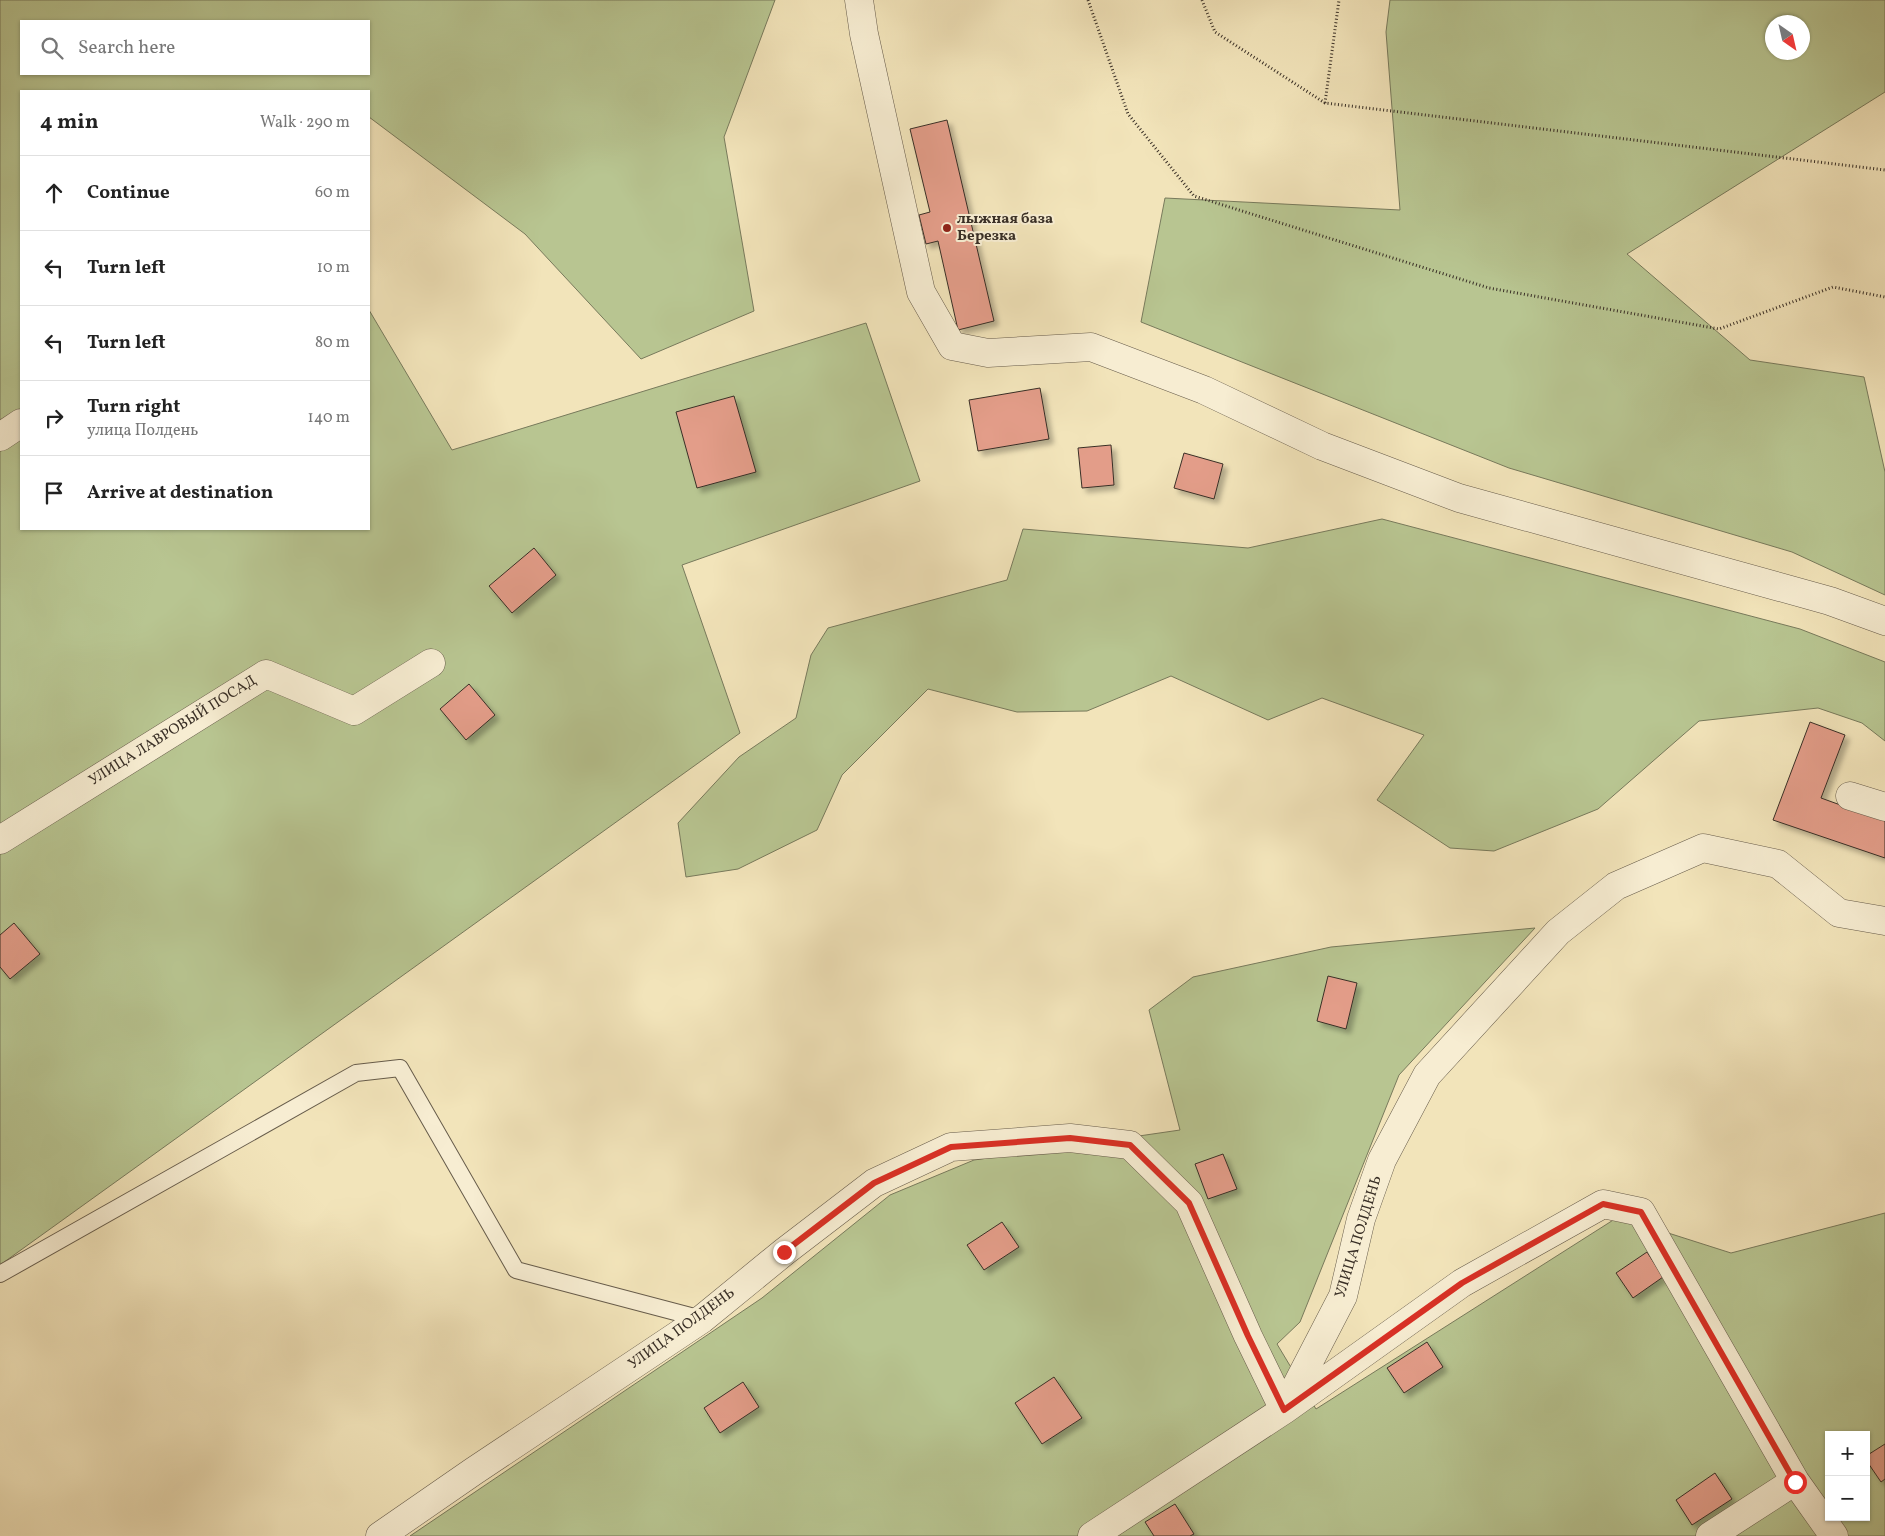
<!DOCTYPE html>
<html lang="en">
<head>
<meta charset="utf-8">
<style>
	:root { --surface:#fff; --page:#f2f2f2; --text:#222; --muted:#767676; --line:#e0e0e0 }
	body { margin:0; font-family:Vollkorn,serif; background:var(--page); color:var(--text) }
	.controls { position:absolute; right:15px; bottom:15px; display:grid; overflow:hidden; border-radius:0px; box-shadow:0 1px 4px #0004 }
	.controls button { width:45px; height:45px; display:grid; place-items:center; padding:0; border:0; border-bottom:1px solid var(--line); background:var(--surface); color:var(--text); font:25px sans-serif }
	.compass { position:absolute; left:1765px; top:15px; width:45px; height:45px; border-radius:50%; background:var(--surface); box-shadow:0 1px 4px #0004; rotate:146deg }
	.stop { position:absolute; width:15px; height:15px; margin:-11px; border:4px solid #d93025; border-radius:50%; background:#fff }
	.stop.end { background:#d93025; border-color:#fff; box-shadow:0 1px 5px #0008 }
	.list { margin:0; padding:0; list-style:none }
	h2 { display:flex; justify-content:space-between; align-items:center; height:65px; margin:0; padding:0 20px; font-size:21px }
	h2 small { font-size:16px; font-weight:400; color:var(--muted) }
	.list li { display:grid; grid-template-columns:32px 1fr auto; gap:15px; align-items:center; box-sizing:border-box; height:75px; padding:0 20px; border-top:1px solid var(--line) }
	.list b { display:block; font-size:19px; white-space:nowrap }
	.list p { margin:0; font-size:16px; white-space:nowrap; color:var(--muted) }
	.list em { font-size:16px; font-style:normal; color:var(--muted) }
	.icon { flex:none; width:28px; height:28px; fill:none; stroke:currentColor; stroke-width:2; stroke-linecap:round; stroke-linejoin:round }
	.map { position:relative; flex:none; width:1885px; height:1536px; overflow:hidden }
	.search { position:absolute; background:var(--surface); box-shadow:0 1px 4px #0004; left:20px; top:20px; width:350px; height:55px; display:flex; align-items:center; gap:12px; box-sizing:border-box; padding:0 18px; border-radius:0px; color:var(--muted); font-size:19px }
	.panel { position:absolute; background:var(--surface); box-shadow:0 1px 4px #0004; left:20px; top:90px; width:350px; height:440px; border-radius:0px }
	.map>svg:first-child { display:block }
</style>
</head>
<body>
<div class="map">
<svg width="1885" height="1536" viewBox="0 0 1885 1536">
	<defs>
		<filter id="shadow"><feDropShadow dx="4.5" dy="4.5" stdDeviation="2.5" flood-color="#0004"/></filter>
	</defs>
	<rect width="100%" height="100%" fill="#f2e4ba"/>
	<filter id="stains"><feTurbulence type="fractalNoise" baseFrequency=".004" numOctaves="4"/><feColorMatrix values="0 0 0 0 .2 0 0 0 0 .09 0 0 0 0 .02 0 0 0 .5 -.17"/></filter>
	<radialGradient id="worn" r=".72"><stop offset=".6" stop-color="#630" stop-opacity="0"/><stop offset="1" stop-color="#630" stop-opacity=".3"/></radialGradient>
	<!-- green -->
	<path fill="#b8c591" stroke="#787a5c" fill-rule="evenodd" d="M0,0H775L724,137L754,311L641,359L525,234L369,117V91H21V529H369V310L452,450L866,323L920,481L682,565L740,733L0,1265ZM21,21H369V74H21Z
		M1390,0H1885V92L1627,254L1750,360L1864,377L1885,472V595L1792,552L1509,468L1141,322L1165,198L1400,210L1386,32ZM1802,22V52H1772V22Z
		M1382,519L1800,629L1885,662V741L1862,723L1818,708L1699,721L1598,809L1494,851L1450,848L1377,800L1424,735L1322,698L1268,720L1171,676L1087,711L1017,712L928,689L842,775L817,830L738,869L686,877L678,823L739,757L796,718L811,655L828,628L1007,580L1023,529L1248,548Z
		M1535,928L1399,1075L1300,1322L1277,1344L1316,1409L1618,1217L1731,1253L1885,1213V1536H410L762,1298L890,1195L974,1160L1180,1130L1149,1010L1193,977L1331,947ZM1829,1435H1866V1517H1829Z"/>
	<!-- building -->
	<path fill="#e39d89" stroke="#392f26" filter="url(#shadow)" d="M947,120L994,321L958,330L938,241L926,244L919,215L930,212L910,129Z
		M1040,388L1049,439L978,451L969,400Z
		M734,396L756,472L697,488L676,412Z
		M1111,445L1114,485L1082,488L1078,448Z
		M1184,453L1223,464L1214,499L1174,488Z
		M534,548L556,575L512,613L489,586Z
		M469,684L495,715L466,740L440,709Z
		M1810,722L1845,735L1821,798L1885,821V858L1773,820Z
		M14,923L40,954L10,979L0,967V935Z
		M1328,976L1357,983L1346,1029L1317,1021Z
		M1223,1154L1237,1189L1208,1199L1195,1164Z
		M1002,1222L1019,1247L984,1270L967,1245Z
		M1647,1252L1663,1277L1633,1298L1616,1273Z
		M1427,1342L1443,1367L1404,1393L1387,1368Z
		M1054,1377L1082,1418L1042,1444L1015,1403Z
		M743,1382L759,1407L720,1433L704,1408Z
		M1885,1444V1479L1881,1482L1866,1460V1456Z
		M1715,1473L1732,1499L1692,1525L1676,1500Z
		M1175,1504L1194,1534L1190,1536H1154L1145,1522Z"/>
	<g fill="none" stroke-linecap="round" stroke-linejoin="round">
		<!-- lane casing -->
		<g stroke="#675c4b" stroke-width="18">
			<path id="lane" d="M0,1274L356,1073L400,1068L516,1270L702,1319"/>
		</g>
		<!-- street casing -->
		<g stroke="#675c4b" stroke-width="29">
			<path id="street" d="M859,0L864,34L921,292L952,346L988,353L1091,347L1204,390L1322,446L1459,498L1830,601L1885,621
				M0,437L21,423
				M1850,796L1885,807
				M0,840L266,674L354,711L431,663
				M1286,1406L1343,1296L1361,1219L1382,1160L1427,1075L1558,932L1616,886L1703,848L1778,864L1839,913L1885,921
				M380,1536L474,1471L702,1319L784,1252L874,1183L951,1147L1070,1138L1130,1145L1189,1203L1248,1336L1284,1410
				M1092,1536L1284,1410L1462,1283L1603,1204L1641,1212L1795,1481L1834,1536
				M1710,1536L1795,1481"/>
		</g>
		<!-- path -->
		<path stroke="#392f26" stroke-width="3" stroke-dasharray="1 2.5" stroke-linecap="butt" d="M1088,0L1128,114L1194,196L1489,288L1719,329L1833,287L1885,297
			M1202,0L1215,32L1325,103L1885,170
			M1325,103L1339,0"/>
		<!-- lane -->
		<use href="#lane" stroke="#f7edd2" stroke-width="16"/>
		<!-- street -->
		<use href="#street" stroke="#f7edd2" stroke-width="28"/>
	</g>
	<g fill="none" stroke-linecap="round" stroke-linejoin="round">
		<!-- route -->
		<path stroke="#d93025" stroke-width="6" d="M784,1252L874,1183L951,1147L1070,1138L1130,1145L1189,1203L1248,1336L1284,1410L1462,1283L1603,1204L1641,1212L1795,1482"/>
	</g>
	<!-- markers -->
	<circle fill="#8f2418" stroke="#f7edd2" stroke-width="2" cx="947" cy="228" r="5"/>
	<g text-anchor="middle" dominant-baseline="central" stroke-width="4" stroke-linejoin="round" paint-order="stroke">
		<!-- poi labels -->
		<g font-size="15" font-weight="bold" fill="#392f26" stroke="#f7edd2" text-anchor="start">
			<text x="957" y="219">лыжная база<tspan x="957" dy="17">Березка</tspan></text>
		</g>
		<!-- street labels -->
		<g font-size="15" fill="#392f26" stroke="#f7edd2">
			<text transform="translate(173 731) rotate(-32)">УЛИЦА ЛАВРОВЫЙ ПОСАД</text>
			<text transform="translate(1359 1237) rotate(-73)">УЛИЦА ПОЛДЕНЬ</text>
			<text transform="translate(682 1329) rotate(-36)">УЛИЦА ПОЛДЕНЬ</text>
		</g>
	</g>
	<rect width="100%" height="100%" filter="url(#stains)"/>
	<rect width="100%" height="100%" fill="url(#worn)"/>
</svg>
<div class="controls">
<button>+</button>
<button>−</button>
</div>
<svg class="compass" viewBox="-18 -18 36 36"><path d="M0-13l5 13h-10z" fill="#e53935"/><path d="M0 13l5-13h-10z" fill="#767676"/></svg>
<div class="stop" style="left:1795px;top:1482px"></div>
<div class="stop end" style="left:784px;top:1252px"></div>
<div class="search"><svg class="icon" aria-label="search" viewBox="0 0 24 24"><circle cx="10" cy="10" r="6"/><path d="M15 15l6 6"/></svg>Search here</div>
<section class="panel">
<h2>4 min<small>Walk · 290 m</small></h2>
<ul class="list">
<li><svg class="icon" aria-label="ahead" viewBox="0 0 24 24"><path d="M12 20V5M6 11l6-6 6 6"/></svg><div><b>Continue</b></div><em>60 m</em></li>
<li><svg class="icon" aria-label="left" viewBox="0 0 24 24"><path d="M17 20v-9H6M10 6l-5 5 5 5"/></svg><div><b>Turn left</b></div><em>10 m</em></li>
<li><svg class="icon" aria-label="left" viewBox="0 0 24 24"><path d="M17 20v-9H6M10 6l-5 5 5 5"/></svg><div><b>Turn left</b></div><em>80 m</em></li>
<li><svg class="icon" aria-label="right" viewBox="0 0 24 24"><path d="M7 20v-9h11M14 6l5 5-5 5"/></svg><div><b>Turn right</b><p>улица Полдень</p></div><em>140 m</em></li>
<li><svg class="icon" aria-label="arrive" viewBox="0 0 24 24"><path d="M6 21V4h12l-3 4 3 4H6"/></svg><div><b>Arrive at destination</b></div></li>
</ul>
</section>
</div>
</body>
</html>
